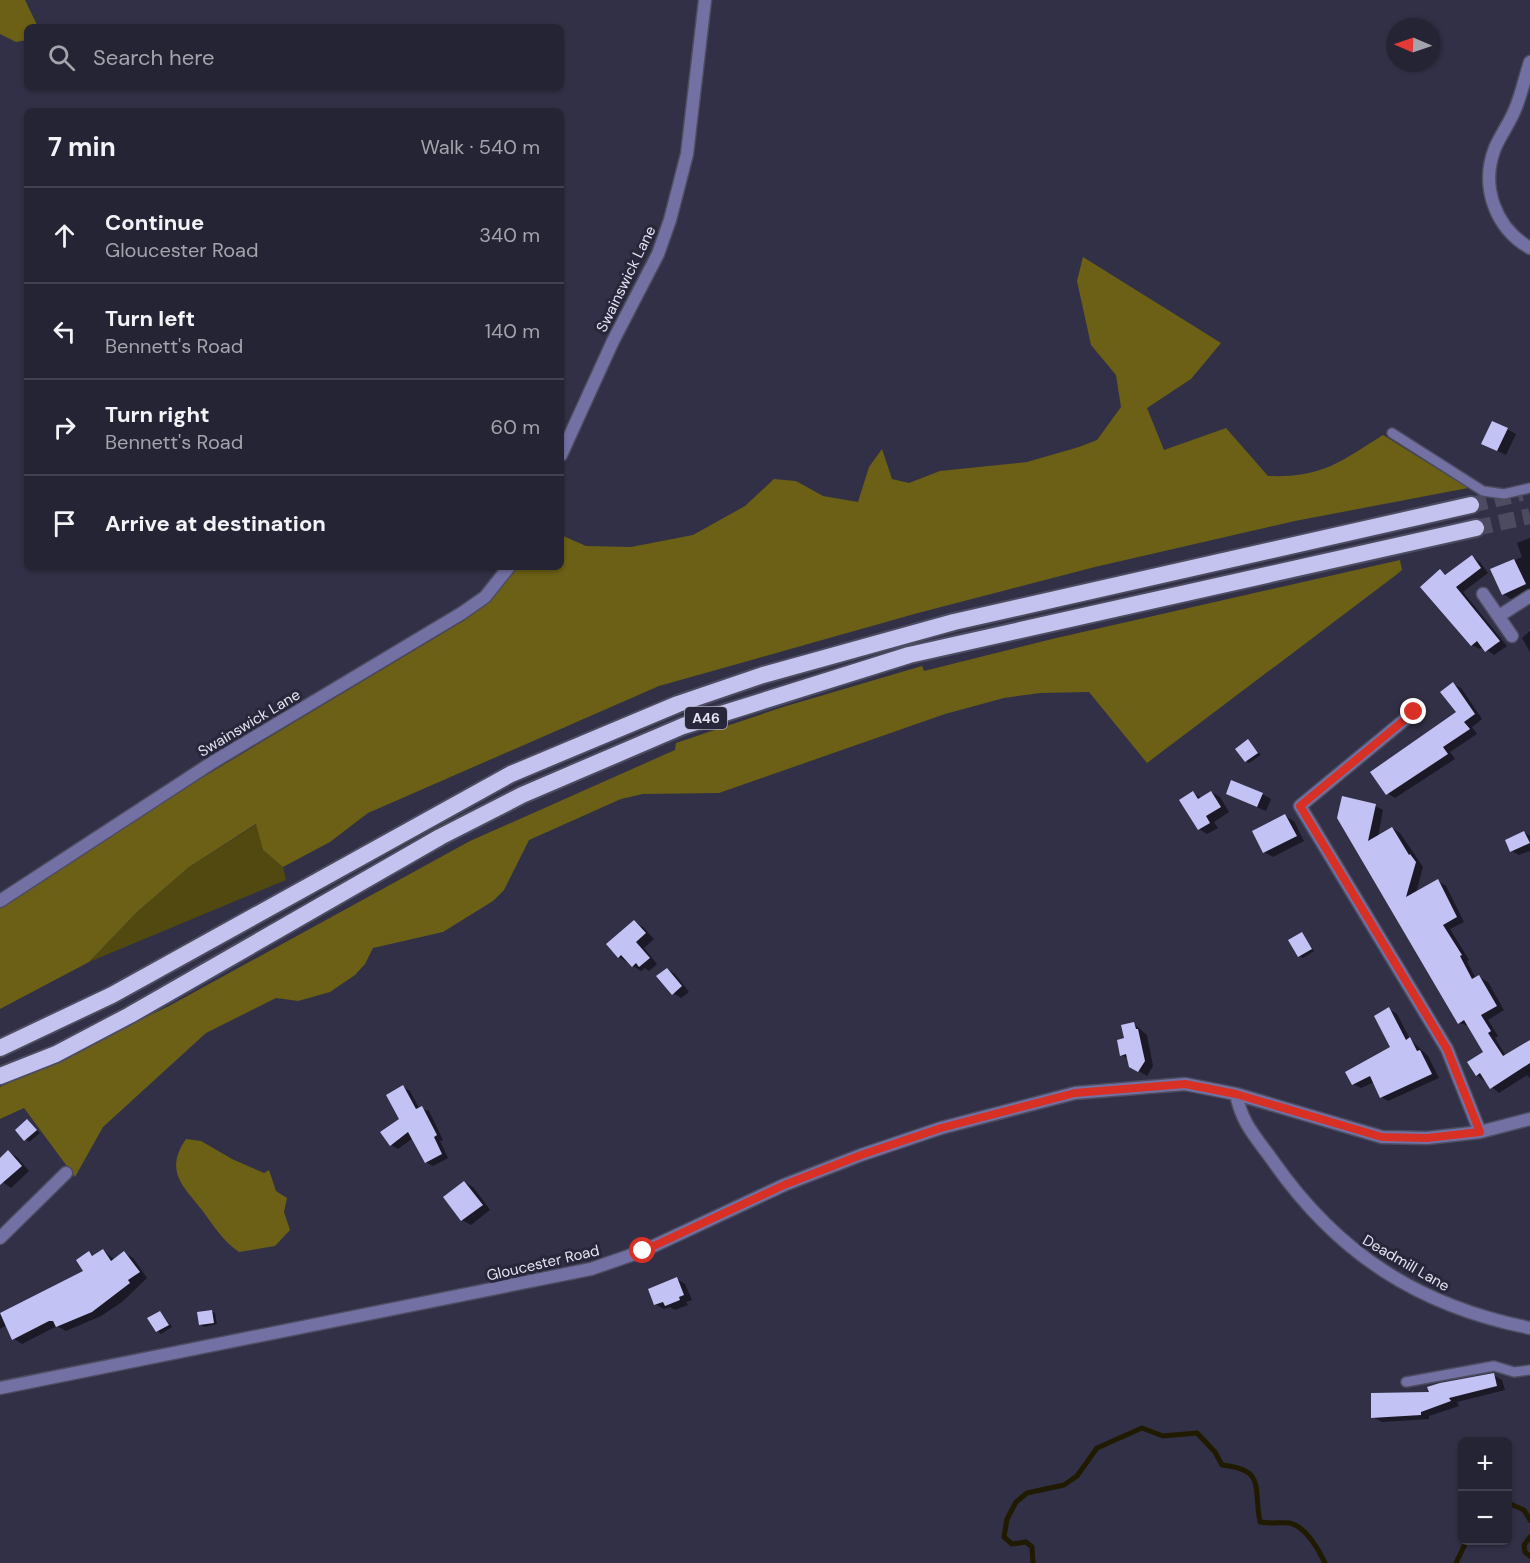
<!DOCTYPE html>
<html lang="en">
<head>
<meta charset="utf-8">
<style>
	:root { --surface:#252434; --page:#2d2c3c; --text:#f1f3f6; --muted:#a3a4ac; --line:#42414f }
	body { margin:0; font-family:"DM Sans",sans-serif; background:var(--page); color:var(--text) }
	.controls { position:absolute; right:18px; bottom:18px; display:grid; overflow:hidden; border-radius:9px; box-shadow:0 2px 4px #0004 }
	.controls button { width:54px; height:54px; display:grid; place-items:center; padding:0; border:0; border-bottom:2px solid var(--line); background:var(--surface); color:var(--text); font:30px sans-serif }
	.compass { position:absolute; left:1386px; top:18px; width:54px; height:54px; border-radius:50%; background:var(--surface); box-shadow:0 2px 4px #0004; rotate:272deg }
	.stop { position:absolute; width:18px; height:18px; margin:-14px; border:4px solid #d93025; border-radius:50%; background:#fff }
	.stop.end { background:#d93025; border-color:#fff; box-shadow:0 2px 6px #0008 }
	.list { margin:0; padding:0; list-style:none }
	h2 { display:flex; justify-content:space-between; align-items:center; height:78px; margin:0; padding:0 24px; font-size:26px }
	h2 small { font-size:20px; font-weight:400; color:var(--muted) }
	.list li { display:grid; grid-template-columns:39px 1fr auto; gap:18px; align-items:center; box-sizing:border-box; height:96px; padding:0 24px; border-top:2px solid var(--line) }
	.list b { display:block; font-size:22px; white-space:nowrap }
	.list p { margin:0; font-size:20px; white-space:nowrap; color:var(--muted) }
	.list em { font-size:20px; font-style:normal; color:var(--muted) }
	.icon { flex:none; width:33px; height:33px; fill:none; stroke:currentColor; stroke-width:2; stroke-linecap:round; stroke-linejoin:round }
	.map { position:relative; flex:none; width:1530px; height:1563px; overflow:hidden }
	.search { position:absolute; background:var(--surface); box-shadow:0 2px 4px #0004; left:24px; top:24px; width:540px; height:66px; display:flex; align-items:center; gap:15px; box-sizing:border-box; padding:0 21px; border-radius:9px; color:var(--muted); font-size:22px }
	.panel { position:absolute; background:var(--surface); box-shadow:0 2px 4px #0004; left:24px; top:108px; width:540px; height:462px; border-radius:9px }
	.map>svg:first-child { display:block }
</style>
</head>
<body>
<div class="map">
<svg width="1530" height="1563" viewBox="0 0 1530 1563">
	<rect width="100%" height="100%" fill="#313046"/>
	<!-- green -->
	<path fill="#51490f" d="M257,824L263,850L283,867L286,880L89,962L137,912L189,867Z"/>
	<!-- forest -->
	<path fill="#6b6015" d="M0,0H25L38,27H27V40L16,42L0,34Z
		M1083,257L1221,343L1191,379L1147,408L1164,450L1226,428L1268,476C1322,478 1340,462 1383,435L1468,488L1295,521L1095,567L918,613L659,686L368,813L330,842L283,867L263,850L256,824L189,867L137,912L89,962L0,1009V908L115,830L465,620L490,598L513,567H561V535L586,546L631,547L693,535L745,506L774,479L796,481L823,496L858,502L869,467L882,449L892,479L909,483L940,471L1027,462L1079,447L1097,440L1121,407L1116,375L1091,345L1077,281Z
		M1400,560L1402,570L1396,575L1147,763L1089,692L1040,693L1004,698L945,714L719,793L643,794L621,799L529,840L504,890L493,901L443,932L373,948L365,964L355,975L330,992L298,1001L276,998L206,1033L103,1127L75,1177L24,1108L0,1119V1087L169,1006L470,841L675,750L676,743L783,707L922,666L924,671L1052,639Z
		M186,1139L201,1141L232,1159L264,1173L269,1170L276,1191L287,1198L284,1212L290,1230L275,1246L239,1252C222,1240 214,1226 202,1210C183,1186 164,1171 186,1139Z"/>
	<!-- shadow -->
	<path fill="#0007" d="M1507,429L1516,434L1506,455L1492,448Z
		M1530,538V590L1511,599L1503,594L1492,570L1522,557L1517,543Z
		M1472,557L1480,562L1488,573L1463,592L1507,646L1494,655L1483,647L1480,649L1472,645L1441,571L1447,575Z
		M1530,631V652L1522,638Z
		M1453,684L1461,688L1482,719L1472,727L1477,734L1450,752L1455,759L1395,798L1387,793L1458,712Z
		M1248,741L1261,755L1249,763L1246,761Z
		M1211,792L1220,797L1229,812L1214,822L1218,828L1207,834L1199,829L1193,793L1202,798Z
		M1227,794H1262L1271,799L1266,811Z
		M1375,806L1383,810L1378,837L1392,828L1400,833L1423,867L1416,893L1438,881L1446,886L1464,922L1450,929L1469,960L1467,961L1476,979L1479,977L1488,982L1504,1010L1488,1020L1498,1036L1495,1038L1506,1056L1530,1042V1078L1527,1075L1499,1093L1477,1075L1485,1053L1469,1026L1459,1023L1339,818Z
		M1285,816L1294,821L1304,841L1273,857L1264,852Z
		M1524,832L1530,836V853L1529,851L1519,855L1512,851Z
		M635,922L643,927L654,939L644,948L657,964L649,971L645,968L641,971L619,957Z
		M1302,934L1314,951L1303,958L1299,956Z
		M667,969L675,974L689,992L681,998L673,993Z
		M1389,1009L1397,1014L1410,1039L1428,1056L1439,1078L1388,1101L1381,1097L1374,1082L1361,1088L1353,1084L1392,1048Z
		M1134,1024L1147,1035L1153,1066L1147,1076L1131,1066L1129,1059L1121,1055Z
		M403,1087L410,1091L419,1108L429,1111L443,1140L440,1141L448,1158L433,1166L426,1162L413,1138L398,1149L391,1145L401,1119Z
		M27,1121L40,1133L29,1142L17,1130Z
		M8,1152L17,1157L29,1171L11,1188L0,1180V1160Z
		M464,1182L473,1187L490,1210L471,1225L462,1220Z
		M103,1250L115,1260L125,1253L133,1258L147,1278L122,1302L101,1316L66,1331L57,1326L22,1344L13,1338L7,1325L0,1329V1313L85,1272L89,1253L95,1256Z
		M677,1279L685,1284L692,1300L686,1302L688,1305L675,1310L670,1307L664,1309L655,1304Z
		M211,1311L215,1313L217,1324L204,1327L201,1325Z
		M160,1312L172,1327L161,1334L157,1331Z
		M1493,1375L1502,1380L1505,1390L1457,1402L1459,1406L1429,1416V1419L1382,1422L1373,1417L1431,1393Z"/>
	<g fill="none" stroke-linecap="round" stroke-linejoin="round">
		<!-- stream -->
		<path stroke="#201b00" stroke-width="5" d="M1508,1503L1524,1510L1530,1520
			M1530,1537L1524,1545L1525,1552L1530,1556
			M1033,1563L1032,1547L1026,1542L1012,1544L1004,1537L1007,1519L1016,1502L1027,1493L1064,1485L1077,1476L1097,1448L1142,1428L1163,1436L1197,1433L1215,1452L1222,1465C1266,1470 1253,1486 1260,1522C1271,1524 1280,1522 1290,1523C1305,1526 1319,1550 1325,1563
			M1456,1563L1467,1540"/>
	</g>
	<!-- building -->
	<path fill="#c3c2f4" d="M1492,421L1508,428L1497,451L1481,444Z
		M1472,555L1481,568L1456,587L1500,641L1485,652L1477,641L1471,646L1420,587L1440,569L1445,575Z
		M1514,559L1526,584L1502,595L1490,569Z
		M1453,682L1475,714L1464,722L1470,729L1443,747L1448,754L1386,795L1370,772L1456,712L1440,692Z
		M1248,739L1258,753L1245,762L1235,749Z
		M1231,780L1263,793L1257,807L1226,794Z
		M1193,791L1198,799L1211,791L1221,807L1206,816L1210,823L1198,830L1179,800Z
		M1342,796L1376,804L1368,841L1392,827L1409,855L1410,854L1416,862L1406,897L1438,879L1457,917L1443,925L1462,955L1460,956L1472,979L1479,975L1497,1006L1481,1015L1491,1031L1488,1033L1503,1056L1530,1040V1063L1490,1089L1480,1073L1476,1076L1467,1062L1483,1052L1464,1020L1458,1024L1337,818Z
		M1285,814L1297,836L1263,853L1252,831Z
		M1524,831L1530,843L1510,852L1505,840Z
		M634,920L646,933L636,942L650,958L639,967L636,963L632,967L621,955L618,958L606,944Z
		M1302,932L1312,949L1298,957L1288,940Z
		M667,968L682,986L672,995L656,976Z
		M1389,1007L1406,1040L1410,1037L1417,1051L1420,1050L1432,1074L1380,1098L1370,1076L1352,1085L1345,1072L1390,1047L1374,1016Z
		M1134,1022L1136,1029H1138L1145,1061L1138,1072L1129,1067L1126,1054L1120,1056L1117,1040L1124,1038L1121,1025Z
		M403,1085L416,1109L422,1106L437,1135L434,1137L442,1154L425,1163L408,1132L390,1146L380,1132L399,1119L386,1095Z
		M27,1119L37,1130L24,1141L15,1130Z
		M8,1150L22,1166L0,1185V1158Z
		M464,1181L483,1205L461,1221L443,1197Z
		M103,1249L111,1261L124,1251L140,1272L128,1280L130,1283L92,1312L56,1327L53,1321H49L12,1340L0,1313L83,1271L76,1260L89,1251L92,1256Z
		M677,1277L684,1295L679,1297L680,1300L665,1306L663,1302L654,1305L648,1289Z
		M212,1310L214,1323L199,1325L197,1312Z
		M160,1311L169,1325L156,1332L147,1318Z
		M1494,1373L1497,1386L1449,1398L1451,1401L1421,1412V1415L1371,1418V1393L1429,1392L1427,1387L1440,1383Z"/>
	<g fill="none" stroke-linecap="round" stroke-linejoin="round">
		<!-- trunk-tunnel -->
		<path stroke="#4c4b60" stroke-width="16" stroke-dasharray="16 8" stroke-linecap="butt" d="M1471,505L1522,493
			M1476,528L1530,516"/>
		<!-- service casing -->
		<g stroke="#4d4d61" stroke-width="12">
			<path id="service" d="M1392,433L1483,491L1504,494L1530,488
				M1406,1382L1494,1366L1514,1372L1530,1370"/>
		</g>
		<!-- minor casing -->
		<g stroke="#4d4d61" stroke-width="15">
			<path id="minor" d="M1530,62C1525,77 1522,92 1516,107C1511,121 1501,134 1495,148C1480,186 1495,228 1530,248
				M561,455L613,341L658,254L670,220L687,154L705,0
				M1483,594L1512,636
				M1499,616L1530,596
				M1414,712L1300,806L1447,1049L1480,1132
				M0,901L213,762L462,613L485,597L509,567
				M1236,1094C1242,1124 1256,1137 1273,1161C1338,1254 1419,1306 1530,1328
				M0,1238L66,1173
				M0,1388L591,1269L643,1251L784,1185L861,1155L941,1128L1075,1093L1185,1084L1236,1094L1382,1137L1427,1138L1480,1132L1530,1119"/>
		</g>
		<!-- trunk casing -->
		<g stroke="#4d4d61" stroke-width="20">
			<path id="trunk" d="M0,1048L112,995L511,774L678,704L763,675L954,622L1471,505
				M0,1076L56,1054L130,1015L440,837L522,795L683,726L909,655L1476,528"/>
		</g>
		<!-- service -->
		<use href="#service" stroke="#7371a4" stroke-width="9"/>
		<!-- minor -->
		<use href="#minor" stroke="#7371a4" stroke-width="12"/>
		<!-- trunk -->
		<use href="#trunk" stroke="#c4c3f0" stroke-width="16"/>
	</g>
	<g fill="none" stroke-linecap="round" stroke-linejoin="round">
		<!-- route -->
		<path stroke="#d93025" stroke-width="8" d="M643,1251L784,1185L861,1155L941,1128L1075,1093L1185,1084L1236,1094L1382,1137L1427,1138L1480,1132L1447,1049L1300,806L1414,712"/>
	</g>
	<g text-anchor="middle" dominant-baseline="central" stroke-width="6" stroke-linejoin="round" paint-order="stroke">
		<!-- shield labels -->
		<rect fill="#27263b" stroke="#abaaba" stroke-width="1.5" x="685" y="707" width="42" height="22" rx="4.5"/>
		<g font-size="14" font-weight="bold" fill="#e3e3f1">
			<text x="706" y="718">A46</text>
		</g>
		<!-- street labels -->
		<g font-size="15" fill="#e3e3f1" stroke="#27263b">
			<text transform="translate(626 279) rotate(-64)">Swainswick Lane</text>
			<text transform="translate(249 723) rotate(-31)">Swainswick Lane</text>
			<text transform="translate(543 1263) rotate(-13)">Gloucester Road</text>
			<text transform="translate(1406 1263) rotate(30)">Deadmill Lane</text>
		</g>
	</g>
</svg>
<div class="controls">
<button>+</button>
<button>−</button>
</div>
<svg class="compass" viewBox="-18 -18 36 36"><path d="M0-13l5 13h-10z" fill="#e53935"/><path d="M0 13l5-13h-10z" fill="#a3a4ac"/></svg>
<div class="stop" style="left:643px;top:1251px"></div>
<div class="stop end" style="left:1414px;top:712px"></div>
<div class="search"><svg class="icon" aria-label="search" viewBox="0 0 24 24"><circle cx="10" cy="10" r="6"/><path d="M15 15l6 6"/></svg>Search here</div>
<section class="panel">
<h2>7 min<small>Walk · 540 m</small></h2>
<ul class="list">
<li><svg class="icon" aria-label="ahead" viewBox="0 0 24 24"><path d="M12 20V5M6 11l6-6 6 6"/></svg><div><b>Continue</b><p>Gloucester Road</p></div><em>340 m</em></li>
<li><svg class="icon" aria-label="left" viewBox="0 0 24 24"><path d="M17 20v-9H6M10 6l-5 5 5 5"/></svg><div><b>Turn left</b><p>Bennett's Road</p></div><em>140 m</em></li>
<li><svg class="icon" aria-label="right" viewBox="0 0 24 24"><path d="M7 20v-9h11M14 6l5 5-5 5"/></svg><div><b>Turn right</b><p>Bennett's Road</p></div><em>60 m</em></li>
<li><svg class="icon" aria-label="arrive" viewBox="0 0 24 24"><path d="M6 21V4h12l-3 4 3 4H6"/></svg><div><b>Arrive at destination</b></div></li>
</ul>
</section>
</div>
</body>
</html>
